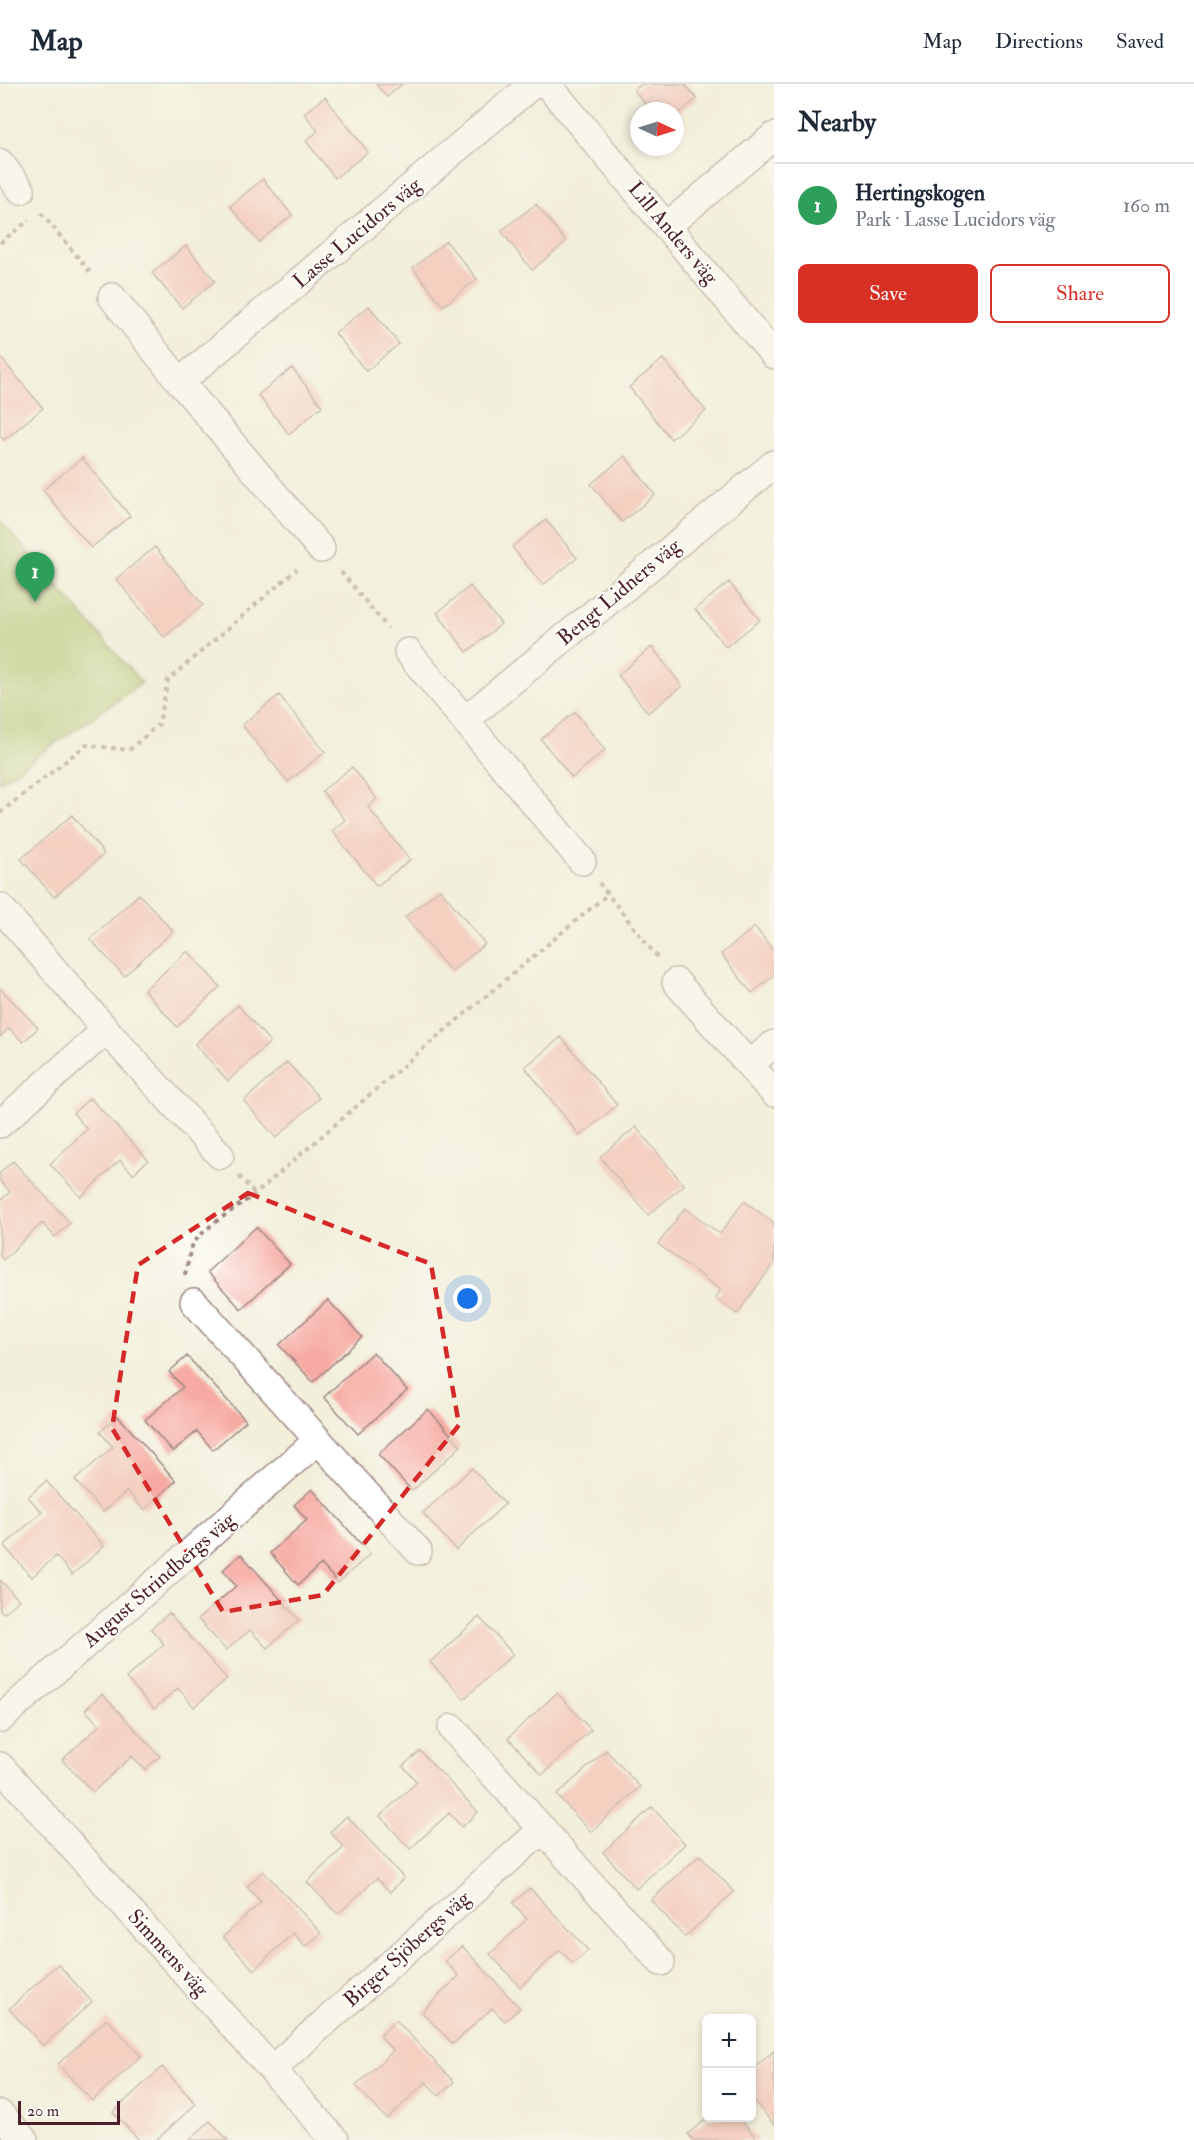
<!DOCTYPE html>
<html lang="en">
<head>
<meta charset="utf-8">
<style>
	:root { --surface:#fff; --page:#f2f2f3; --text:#1f2937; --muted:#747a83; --line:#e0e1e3; --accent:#d93025 }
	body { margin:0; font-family:"IM FELL Double Pica",serif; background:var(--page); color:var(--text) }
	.controls { position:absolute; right:18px; bottom:18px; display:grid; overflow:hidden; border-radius:9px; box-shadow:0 3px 9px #0003 }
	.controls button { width:54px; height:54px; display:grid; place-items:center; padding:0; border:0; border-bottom:2px solid var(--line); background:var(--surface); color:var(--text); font:30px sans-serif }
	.compass { position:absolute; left:630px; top:18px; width:54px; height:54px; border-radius:50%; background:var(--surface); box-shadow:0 3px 9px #0003; rotate:94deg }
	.scale { position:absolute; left:18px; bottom:15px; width:102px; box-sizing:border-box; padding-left:6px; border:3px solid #4a1f2b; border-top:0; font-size:16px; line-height:21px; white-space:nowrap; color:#4a1f2b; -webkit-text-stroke:4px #fdfcf7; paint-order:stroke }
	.you { position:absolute; left:468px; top:1215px; width:21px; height:21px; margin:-15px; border:4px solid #fff; border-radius:50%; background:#1a73e8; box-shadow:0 0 0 9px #1a73e833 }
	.badge { display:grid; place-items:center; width:39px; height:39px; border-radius:50%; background:var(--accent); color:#fff; font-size:20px; font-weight:700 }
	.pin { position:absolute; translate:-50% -50px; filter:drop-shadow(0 2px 3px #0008) }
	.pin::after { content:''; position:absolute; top:32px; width:21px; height:18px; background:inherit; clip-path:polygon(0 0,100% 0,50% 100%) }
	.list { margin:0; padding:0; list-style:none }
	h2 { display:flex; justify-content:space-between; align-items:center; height:78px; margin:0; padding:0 24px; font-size:26px }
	h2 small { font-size:20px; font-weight:400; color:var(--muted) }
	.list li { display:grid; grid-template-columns:39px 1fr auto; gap:18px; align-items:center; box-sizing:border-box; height:84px; padding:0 24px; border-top:2px solid var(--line) }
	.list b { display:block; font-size:22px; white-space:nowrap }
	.list p { margin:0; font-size:20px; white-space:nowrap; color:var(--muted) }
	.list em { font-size:20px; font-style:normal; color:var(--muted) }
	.actions { display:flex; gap:12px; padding:18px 24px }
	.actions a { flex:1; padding:14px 0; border:2px solid var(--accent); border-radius:9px; text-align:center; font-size:21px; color:var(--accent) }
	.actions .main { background:var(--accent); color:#fff }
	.map { position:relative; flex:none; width:774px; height:2056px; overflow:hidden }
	header { display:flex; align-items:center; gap:36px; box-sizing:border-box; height:84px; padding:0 30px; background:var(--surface); border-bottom:2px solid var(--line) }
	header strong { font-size:28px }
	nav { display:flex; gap:33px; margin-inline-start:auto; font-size:21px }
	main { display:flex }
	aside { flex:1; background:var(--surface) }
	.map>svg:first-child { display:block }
</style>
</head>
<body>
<header>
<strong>Map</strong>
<nav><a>Map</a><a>Directions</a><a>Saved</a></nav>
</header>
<main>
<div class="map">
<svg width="774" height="2056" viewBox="0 0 774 2056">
	<rect width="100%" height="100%" fill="#fdfcf7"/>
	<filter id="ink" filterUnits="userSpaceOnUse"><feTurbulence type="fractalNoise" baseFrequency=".0167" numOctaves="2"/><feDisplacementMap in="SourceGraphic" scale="12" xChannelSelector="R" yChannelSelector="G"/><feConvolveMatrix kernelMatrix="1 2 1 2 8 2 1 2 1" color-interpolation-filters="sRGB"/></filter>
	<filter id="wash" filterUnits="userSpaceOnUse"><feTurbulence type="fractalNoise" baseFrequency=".008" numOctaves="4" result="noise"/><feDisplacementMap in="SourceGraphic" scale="24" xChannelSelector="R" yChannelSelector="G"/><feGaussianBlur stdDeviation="1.35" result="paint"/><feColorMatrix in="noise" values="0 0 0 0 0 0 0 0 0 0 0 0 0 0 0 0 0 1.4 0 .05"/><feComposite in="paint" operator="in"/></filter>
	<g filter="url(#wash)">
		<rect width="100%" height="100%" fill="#f2efdb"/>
		<!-- green -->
		<path fill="#a8bf65" stroke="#796f48" stroke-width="1.5" d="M0,436L142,599L0,698Z"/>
		<g id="blocks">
			<!-- building -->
			<path fill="#f6aaa3" d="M376,0H402L387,13Z
				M642,0H685L697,15L675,32V27H651L634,6Z
				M325,13L368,68L335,94L306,57L318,47L304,29Z
				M263,95L292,131L259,158L230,122Z
				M536,120L566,158L532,186L501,147Z
				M446,157L477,195L443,222L413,184Z
				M186,162L215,197L182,224L152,189Z
				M369,222L399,260L366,287L335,249Z
				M0,273L43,324L4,356L0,352Z
				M663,275L706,327L671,355L629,303Z
				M292,284L322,322L289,350L258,311Z
				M625,372L655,411L622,438L591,400Z
				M82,374L130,432L91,464L43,406Z
				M546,436L577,474L543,501L512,463Z
				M155,463L203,521L164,553L116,495Z
				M729,498L760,536L726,563L695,525Z
				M470,502L501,540L467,568L437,529Z
				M652,563L682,602L648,629L618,591Z
				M279,611L325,668L288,698L242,641Z
				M575,628L605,666L572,694L541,655Z
				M352,683L377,715L368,723L410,776L377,802L332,747L345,736L322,707Z
				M72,731L104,770L54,813L21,775Z
				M440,805L485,860L451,888L405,833Z
				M139,810L173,847L124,892L90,855Z
				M755,843L774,867V891L752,909L721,870Z
				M188,867L220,903L177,943L144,906Z
				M0,904L38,944L23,958L9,944L0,953Z
				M238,921L270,958L228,997L195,960Z
				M561,953L617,1021L580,1052L525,983Z
				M287,978L319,1014L276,1054L244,1017Z
				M90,1014L148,1076L133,1090L120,1076L81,1113L50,1080L87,1045L73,1029Z
				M636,1043L684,1101L648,1131L600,1073Z
				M13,1077L70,1139L55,1153L42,1139L3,1176L0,1172V1117L10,1108L0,1097V1089Z
				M744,1117L774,1139V1179L737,1230L715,1214L721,1206L658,1160L685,1124L720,1150Z
				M256,1143L290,1180L241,1225L207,1188Z
				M328,1216L362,1253L313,1298L279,1261Z
				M373,1268L407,1306L358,1350L324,1313Z
				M187,1272L246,1337L213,1366L197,1347L173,1368L145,1336L183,1303L169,1288Z
				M428,1325L461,1362L412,1407L378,1370Z
				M118,1332L176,1397L144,1426L127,1407L103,1428L75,1396L113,1363L100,1348Z
				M472,1384L505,1420L456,1466L423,1429Z
				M46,1397L104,1462L72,1491L56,1472L32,1493L4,1462L42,1428L28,1413Z
				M312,1405L370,1470L338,1499L321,1480L298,1501L270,1469L307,1436L294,1421Z
				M241,1470L299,1536L267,1564L250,1546L226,1566L198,1535L236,1502L223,1486Z
				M0,1496L19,1516L4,1529L0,1526Z
				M169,1529L227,1595L194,1623L178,1604L154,1625L126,1594L164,1560L151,1545Z
				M479,1533L513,1570L464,1615L430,1578Z
				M557,1609L591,1646L542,1691L508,1654Z
				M102,1610L160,1672L145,1686L132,1672L93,1708L62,1676L100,1641L85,1626Z
				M606,1666L640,1703L591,1748L557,1711Z
				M420,1667L478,1728L462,1743L449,1729L410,1765L380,1732L417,1698L403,1682Z
				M652,1723L685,1760L636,1805L603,1768Z
				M347,1732L404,1794L390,1808L377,1794L338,1830L307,1798L344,1763L330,1748Z
				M700,1771L734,1808L685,1853L651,1816Z
				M263,1787L321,1849L306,1863L293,1849L254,1886L223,1853L261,1818L247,1803Z
				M530,1804L588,1866L573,1880L560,1866L520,1903L490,1870L527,1835L513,1819Z
				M462,1862L520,1924L505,1937L492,1924L453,1960L422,1928L459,1892L445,1877Z
				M58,1880L92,1918L43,1962L9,1925Z
				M107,1935L141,1972L92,2017L58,1980Z
				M396,1936L454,1998L439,2012L426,1998L387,2035L356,2002L393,1967L380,1952Z
				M774,1967V2041L752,2014V1986Z
				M162,1983L196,2020L156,2056H139L113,2028Z
				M708,2034H739L758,2056H693L688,2050Z
				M210,2037L228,2056H189Z"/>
		</g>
	</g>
	<g filter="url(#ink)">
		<use href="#blocks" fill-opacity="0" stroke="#9e8783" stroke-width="1.5"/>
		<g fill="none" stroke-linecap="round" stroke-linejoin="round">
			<!-- street casing -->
			<g stroke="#9e8783" stroke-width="30">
				<path id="street" d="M547,0L774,271
					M0,79L21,106
					M667,142L774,52
					M112,213L180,298L321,465
					M180,298L533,0
					M408,568L582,777
					M465,636L774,380
					M0,823L106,946L220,1071
					M676,898L774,1009
					M750,980L774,960
					M0,1040L106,946
					M194,1218L418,1467
					M0,1635L317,1357
					M452,1644L661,1878
					M0,1682L335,2056
					M272,1985L543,1745
					M0,2030L24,2056"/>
			</g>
			<!-- path -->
			<path stroke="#9e8783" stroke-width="4" stroke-dasharray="4.5 4.5" stroke-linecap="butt" d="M41,129L92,190
				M0,159L29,136
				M341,488L388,544
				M0,729L86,661L129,666L159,640L168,596L297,485
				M599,799L657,873
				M239,1092L255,1110
				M185,1191L191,1164L198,1153L214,1139L255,1110L418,969L608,810"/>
			<!-- street -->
			<use href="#street" stroke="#fff" stroke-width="27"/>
		</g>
	</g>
	<!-- marked area -->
	<path d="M0 0H774V2056H0ZM248,1109L431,1180L459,1341L323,1511L223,1528L112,1344L138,1181Z" fill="#f2efdb" fill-opacity=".55" fill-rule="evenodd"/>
	<path fill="none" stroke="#d62828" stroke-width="4.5" stroke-dasharray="12 8" stroke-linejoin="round" d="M248,1109L431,1180L459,1341L323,1511L223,1528L112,1344L138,1181Z"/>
	<g text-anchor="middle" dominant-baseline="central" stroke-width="4.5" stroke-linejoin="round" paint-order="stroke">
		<!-- street labels -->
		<g font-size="21" fill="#4a1f2b" stroke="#fdfcf7">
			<text transform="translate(357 149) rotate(-40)">Lasse Lucidors väg</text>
			<text transform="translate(673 149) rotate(50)">Lill Anders väg</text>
			<text transform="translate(619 508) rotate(-40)">Bengt Lidners väg</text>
			<text transform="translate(159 1496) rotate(-41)">August Strindbergs väg</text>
			<text transform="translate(407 1865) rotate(-42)">Birger Sjöbergs väg</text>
			<text transform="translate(168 1869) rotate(48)">Simmens väg</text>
		</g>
	</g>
</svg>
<div class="controls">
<button>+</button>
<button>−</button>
</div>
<svg class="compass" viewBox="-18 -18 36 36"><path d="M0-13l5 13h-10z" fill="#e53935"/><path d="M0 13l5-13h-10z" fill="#747a83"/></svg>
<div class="scale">20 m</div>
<div class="you"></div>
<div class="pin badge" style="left:35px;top:518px;background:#2e9e5b">1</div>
</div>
<aside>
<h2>Nearby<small></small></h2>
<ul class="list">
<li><span class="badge" style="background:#2e9e5b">1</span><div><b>Hertingskogen</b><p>Park · Lasse Lucidors väg</p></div><em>160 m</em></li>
</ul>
<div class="actions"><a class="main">Save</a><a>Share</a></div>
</aside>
</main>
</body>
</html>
